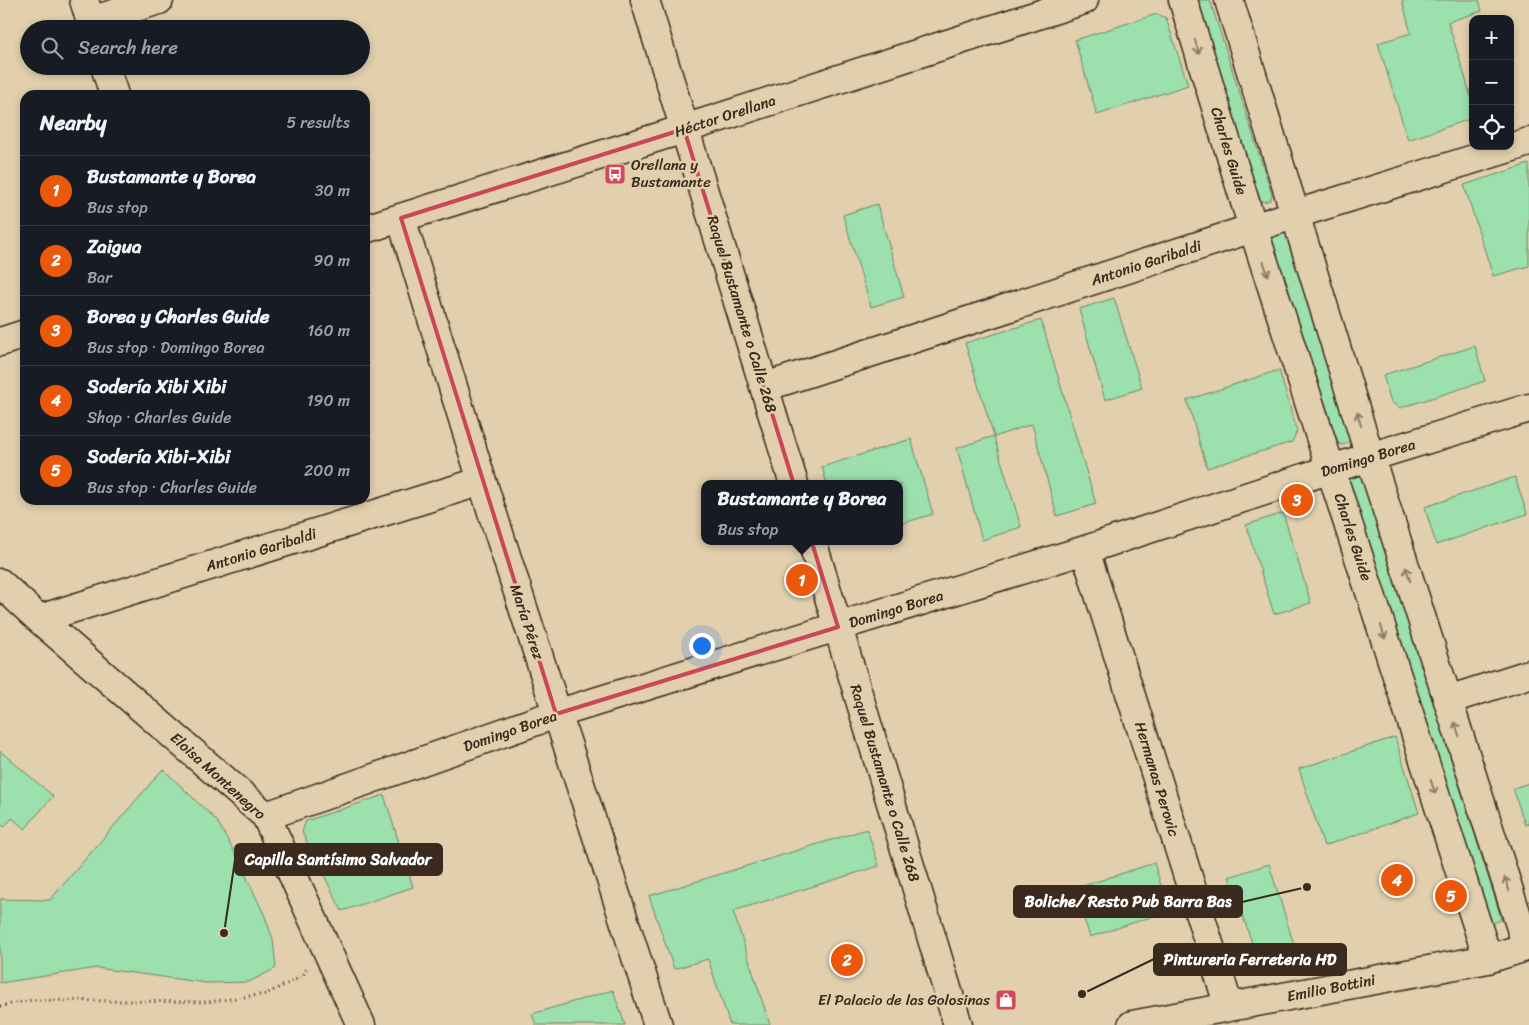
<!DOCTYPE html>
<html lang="en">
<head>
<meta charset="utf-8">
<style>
	:root { --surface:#171b24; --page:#242831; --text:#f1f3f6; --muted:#9ea1a6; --line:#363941; --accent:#ea580c }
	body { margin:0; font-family:Sriracha,sans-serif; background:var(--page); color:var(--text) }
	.controls { position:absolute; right:15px; top:15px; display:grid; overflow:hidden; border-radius:10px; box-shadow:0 2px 8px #0003 }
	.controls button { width:45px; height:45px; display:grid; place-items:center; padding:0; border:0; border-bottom:1px solid var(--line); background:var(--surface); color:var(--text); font:25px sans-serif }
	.you { position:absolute; left:701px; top:645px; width:18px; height:18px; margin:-12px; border:4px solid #fff; border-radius:50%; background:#1a73e8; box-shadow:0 0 0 8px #1a73e833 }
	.badge { display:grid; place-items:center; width:32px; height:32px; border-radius:50%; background:var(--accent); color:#fff; font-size:16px; font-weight:700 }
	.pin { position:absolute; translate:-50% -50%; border:2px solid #fff; box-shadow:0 1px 5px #0006 }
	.popup { position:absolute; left:701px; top:480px; width:202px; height:65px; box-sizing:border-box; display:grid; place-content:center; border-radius:10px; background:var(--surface); filter:drop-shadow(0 1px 4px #0005); font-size:16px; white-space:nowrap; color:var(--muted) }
	.popup b { font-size:19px; color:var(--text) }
	.popup::after { content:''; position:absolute; left:50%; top:100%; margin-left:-10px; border:10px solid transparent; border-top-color:var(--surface) }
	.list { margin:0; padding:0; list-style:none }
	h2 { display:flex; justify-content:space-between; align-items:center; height:65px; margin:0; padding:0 20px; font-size:21px }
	h2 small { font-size:16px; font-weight:400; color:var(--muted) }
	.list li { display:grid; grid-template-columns:32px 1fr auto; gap:15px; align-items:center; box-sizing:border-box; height:70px; padding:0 20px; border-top:1px solid var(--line) }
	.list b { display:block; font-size:19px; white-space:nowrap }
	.list p { margin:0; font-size:16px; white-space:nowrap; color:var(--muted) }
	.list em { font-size:16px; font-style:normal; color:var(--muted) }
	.icon { flex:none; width:28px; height:28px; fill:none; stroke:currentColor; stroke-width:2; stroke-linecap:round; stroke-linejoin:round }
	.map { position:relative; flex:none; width:1529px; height:1025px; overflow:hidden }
	.search { position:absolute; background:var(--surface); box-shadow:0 2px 8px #0003; left:20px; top:20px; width:350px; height:55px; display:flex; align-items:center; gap:12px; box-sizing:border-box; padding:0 18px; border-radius:28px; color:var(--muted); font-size:19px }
	.panel { position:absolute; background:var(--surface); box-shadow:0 2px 8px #0003; left:20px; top:90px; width:350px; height:415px; border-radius:15px }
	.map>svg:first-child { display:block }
</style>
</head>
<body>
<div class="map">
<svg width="1529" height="1025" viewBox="0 0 1529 1025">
	<rect width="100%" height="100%" fill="#e1cfad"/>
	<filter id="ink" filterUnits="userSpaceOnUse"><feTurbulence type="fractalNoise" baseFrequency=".02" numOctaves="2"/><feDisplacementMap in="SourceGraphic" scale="10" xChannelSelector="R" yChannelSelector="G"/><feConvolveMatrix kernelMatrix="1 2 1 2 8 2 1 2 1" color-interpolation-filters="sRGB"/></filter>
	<g filter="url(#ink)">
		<!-- green -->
		<path fill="#9be0ad" stroke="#6b8566" d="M1195,0H1210L1272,195L1270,200L1264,202L1260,200Z
			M1402,0H1479L1482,11L1448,22L1473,103V118L1408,140L1378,43L1411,33Z
			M1157,14L1166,18L1188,85L1097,115L1075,40Z
			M1529,164V266L1493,276L1464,185Z
			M877,204L904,297L871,307L843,215Z
			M1284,228L1350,438L1348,443L1342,445L1338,443L1270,235Z
			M1114,298L1142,388L1105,400L1079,309Z
			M1041,320L1096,504L1057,516L1032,424L994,437L1021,527L982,540L957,448L994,436L965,343Z
			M1475,346L1485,381L1400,408L1391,402L1383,375Z
			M1279,370L1297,431L1292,442L1207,468L1187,400Z
			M911,439L933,514L900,524V484H827L822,467Z
			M1358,473L1362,477L1500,914L1501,920L1493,923L1489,919L1349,479L1352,475Z
			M1515,477L1527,514L1436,545L1425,507Z
			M1283,513L1311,603L1274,614L1246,525Z
			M1395,737L1419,813L1324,846L1299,769Z
			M0,751L53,796L25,829L12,818L4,827L0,823Z
			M163,769L217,821L236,855L264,914L273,939L276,968L249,982L206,983L97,968L0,983V899L50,900Z
			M1529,783V823L1525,825L1513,788Z
			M384,795L413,887L342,911L302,832L306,821Z
			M867,829L879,866L733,911L770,1025H730L708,959L674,969L649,896Z
			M1154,863L1169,911L1090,937L1074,889Z
			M1269,864L1299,961L1279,964L1256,954L1229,877Z
			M613,990L625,1025H536L532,1014Z"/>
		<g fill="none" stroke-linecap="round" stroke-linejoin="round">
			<!-- street casing -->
			<g stroke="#3b2a1e" stroke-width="31">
				<path id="street" d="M84,0L93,29
					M645,0L794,484
					M1183,0L1253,228L1488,959
					M1229,0L1370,457L1527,947
					M91,21L159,0
					M105,66L114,95
					M401,218L482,481L658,1025
					M365,229L684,129L1084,0
					M0,342L25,334
					M765,387L1296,214L1529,142
					M812,541L958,1025
					M1085,550L1229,1007
					M0,583L39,619L266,816L361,1025
					M39,619L482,481
					M1448,700L1529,674
					M266,816L556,714L1085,550L1331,469L1529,408
					M1132,1025L1488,959L1529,946"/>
			</g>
			<!-- path -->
			<path stroke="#3b2a1e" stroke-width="3" stroke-dasharray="1 4" stroke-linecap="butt" d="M0,1006L32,1000L208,1002L266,994L303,976L306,969"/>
			<!-- street -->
			<use href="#street" stroke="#e1cfad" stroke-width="28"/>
		</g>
		<!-- one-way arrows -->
		<defs><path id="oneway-shaft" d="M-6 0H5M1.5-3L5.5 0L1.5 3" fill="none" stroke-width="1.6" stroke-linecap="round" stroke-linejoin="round" transform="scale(1.25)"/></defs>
		<g stroke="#8e7c66">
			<use href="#oneway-shaft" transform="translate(1197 47) rotate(73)"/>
			<use href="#oneway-shaft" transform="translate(1266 269) rotate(72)"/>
			<use href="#oneway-shaft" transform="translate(1359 419) rotate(-107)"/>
			<use href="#oneway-shaft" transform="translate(1408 574) rotate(-108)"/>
			<use href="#oneway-shaft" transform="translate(1383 632) rotate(72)"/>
			<use href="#oneway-shaft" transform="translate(1457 729) rotate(-108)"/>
			<use href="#oneway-shaft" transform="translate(1433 787) rotate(72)"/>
			<use href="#oneway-shaft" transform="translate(1507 884) rotate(-108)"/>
		</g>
	</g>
	<!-- marked area -->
	<path fill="none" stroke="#ca4758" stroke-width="4" stroke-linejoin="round" d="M684,129L838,627L556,714L401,218Z"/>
	<!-- icons -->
	<defs>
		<g id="bus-square" transform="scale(1.125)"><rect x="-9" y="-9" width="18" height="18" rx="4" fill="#d1495b" stroke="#e1cfad"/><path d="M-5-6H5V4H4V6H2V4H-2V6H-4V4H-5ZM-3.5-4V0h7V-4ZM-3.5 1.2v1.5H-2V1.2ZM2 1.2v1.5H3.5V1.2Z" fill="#fff"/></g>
		<g id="shop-square" transform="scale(1.125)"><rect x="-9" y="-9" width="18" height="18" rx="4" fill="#d1495b" stroke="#e1cfad"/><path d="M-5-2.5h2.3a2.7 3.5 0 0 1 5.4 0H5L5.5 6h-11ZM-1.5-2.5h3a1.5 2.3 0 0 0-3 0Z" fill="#fff"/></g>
	</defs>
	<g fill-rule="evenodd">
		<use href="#bus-square" x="615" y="174"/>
		<use href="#shop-square" x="1006" y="1000"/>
	</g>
	<g text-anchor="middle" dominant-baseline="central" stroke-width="5" stroke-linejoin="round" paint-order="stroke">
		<!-- street labels -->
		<g font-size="15" fill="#3b2a1e" stroke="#e1cfad">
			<text transform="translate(725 116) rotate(-18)">Héctor Orellana</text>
			<text transform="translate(1229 151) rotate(73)">Charles Guide</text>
			<text transform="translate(1146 263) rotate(-18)">Antonio Garibaldi</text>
			<text transform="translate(742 314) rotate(73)">Raquel Bustamante o Calle 268</text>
			<text transform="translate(1368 458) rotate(-17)">Domingo Borea</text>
			<text transform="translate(1353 537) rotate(72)">Charles Guide</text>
			<text transform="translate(261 550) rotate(-17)">Antonio Garibaldi</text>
			<text transform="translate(896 609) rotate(-17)">Domingo Borea</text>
			<text transform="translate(527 622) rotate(72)">María Pérez</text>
			<text transform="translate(510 731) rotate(-19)">Domingo Borea</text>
			<text transform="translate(218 776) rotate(42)">Eloisa Montenegro</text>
			<text transform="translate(1157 779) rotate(73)">Hermanas Perovic</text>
			<text transform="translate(885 783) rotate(73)">Raquel Bustamante o Calle 268</text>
			<text transform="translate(1331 988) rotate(-11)">Emilio Bottini</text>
		</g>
		<!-- poi labels -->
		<g font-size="15" fill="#3b2a1e" stroke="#e1cfad" text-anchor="start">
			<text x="631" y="165">Orellana y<tspan x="631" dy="17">Bustamante</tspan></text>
			<text x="990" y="1000" text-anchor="end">El Palacio de las Golosinas</text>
		</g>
	</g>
	<!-- callouts -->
	<path fill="none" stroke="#3b2a1e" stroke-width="2" d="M224 933L235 860M1307 887L1242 902M1082 994L1154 959"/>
	<g fill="#3b2a1e" stroke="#e1cfad" stroke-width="2">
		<circle cx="224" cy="933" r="5"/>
		<circle cx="1307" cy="887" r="5"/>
		<circle cx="1082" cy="994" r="5"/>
	</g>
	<g fill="#3b2a1e" stroke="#3b2a1e" stroke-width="2">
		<rect x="235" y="844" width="207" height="31" rx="5"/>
		<rect x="1014" y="886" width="228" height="31" rx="5"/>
		<rect x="1154" y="944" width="192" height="31" rx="5"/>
	</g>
	<g font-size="16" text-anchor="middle" font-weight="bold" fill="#fff">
		<text x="338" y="865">Capilla Santísimo Salvador</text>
		<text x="1128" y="907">Boliche/ Resto Pub Barra Bas</text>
		<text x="1250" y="965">Pintureria Ferreteria HD</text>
	</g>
</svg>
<div class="controls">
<button>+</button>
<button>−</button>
<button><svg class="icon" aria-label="locate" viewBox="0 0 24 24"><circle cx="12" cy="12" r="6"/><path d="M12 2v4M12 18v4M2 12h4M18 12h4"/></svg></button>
</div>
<div class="you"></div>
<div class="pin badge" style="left:802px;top:580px">1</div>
<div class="popup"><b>Bustamante y Borea</b>Bus stop</div>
<div class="pin badge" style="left:847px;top:960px">2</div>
<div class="pin badge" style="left:1297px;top:500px">3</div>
<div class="pin badge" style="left:1397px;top:880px">4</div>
<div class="pin badge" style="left:1451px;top:896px">5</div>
<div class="search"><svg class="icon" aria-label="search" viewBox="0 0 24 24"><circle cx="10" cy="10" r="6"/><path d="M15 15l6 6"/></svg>Search here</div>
<section class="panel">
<h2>Nearby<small>5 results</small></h2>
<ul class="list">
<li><span class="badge">1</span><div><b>Bustamante y Borea</b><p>Bus stop</p></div><em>30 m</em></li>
<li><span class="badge">2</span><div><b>Zaigua</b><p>Bar</p></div><em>90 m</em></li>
<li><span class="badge">3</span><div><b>Borea y Charles Guide</b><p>Bus stop · Domingo Borea</p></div><em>160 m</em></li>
<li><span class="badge">4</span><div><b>Sodería Xibi Xibi</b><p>Shop · Charles Guide</p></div><em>190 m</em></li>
<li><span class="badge">5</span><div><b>Sodería Xibi-Xibi</b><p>Bus stop · Charles Guide</p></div><em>200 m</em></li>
</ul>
</section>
</div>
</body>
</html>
